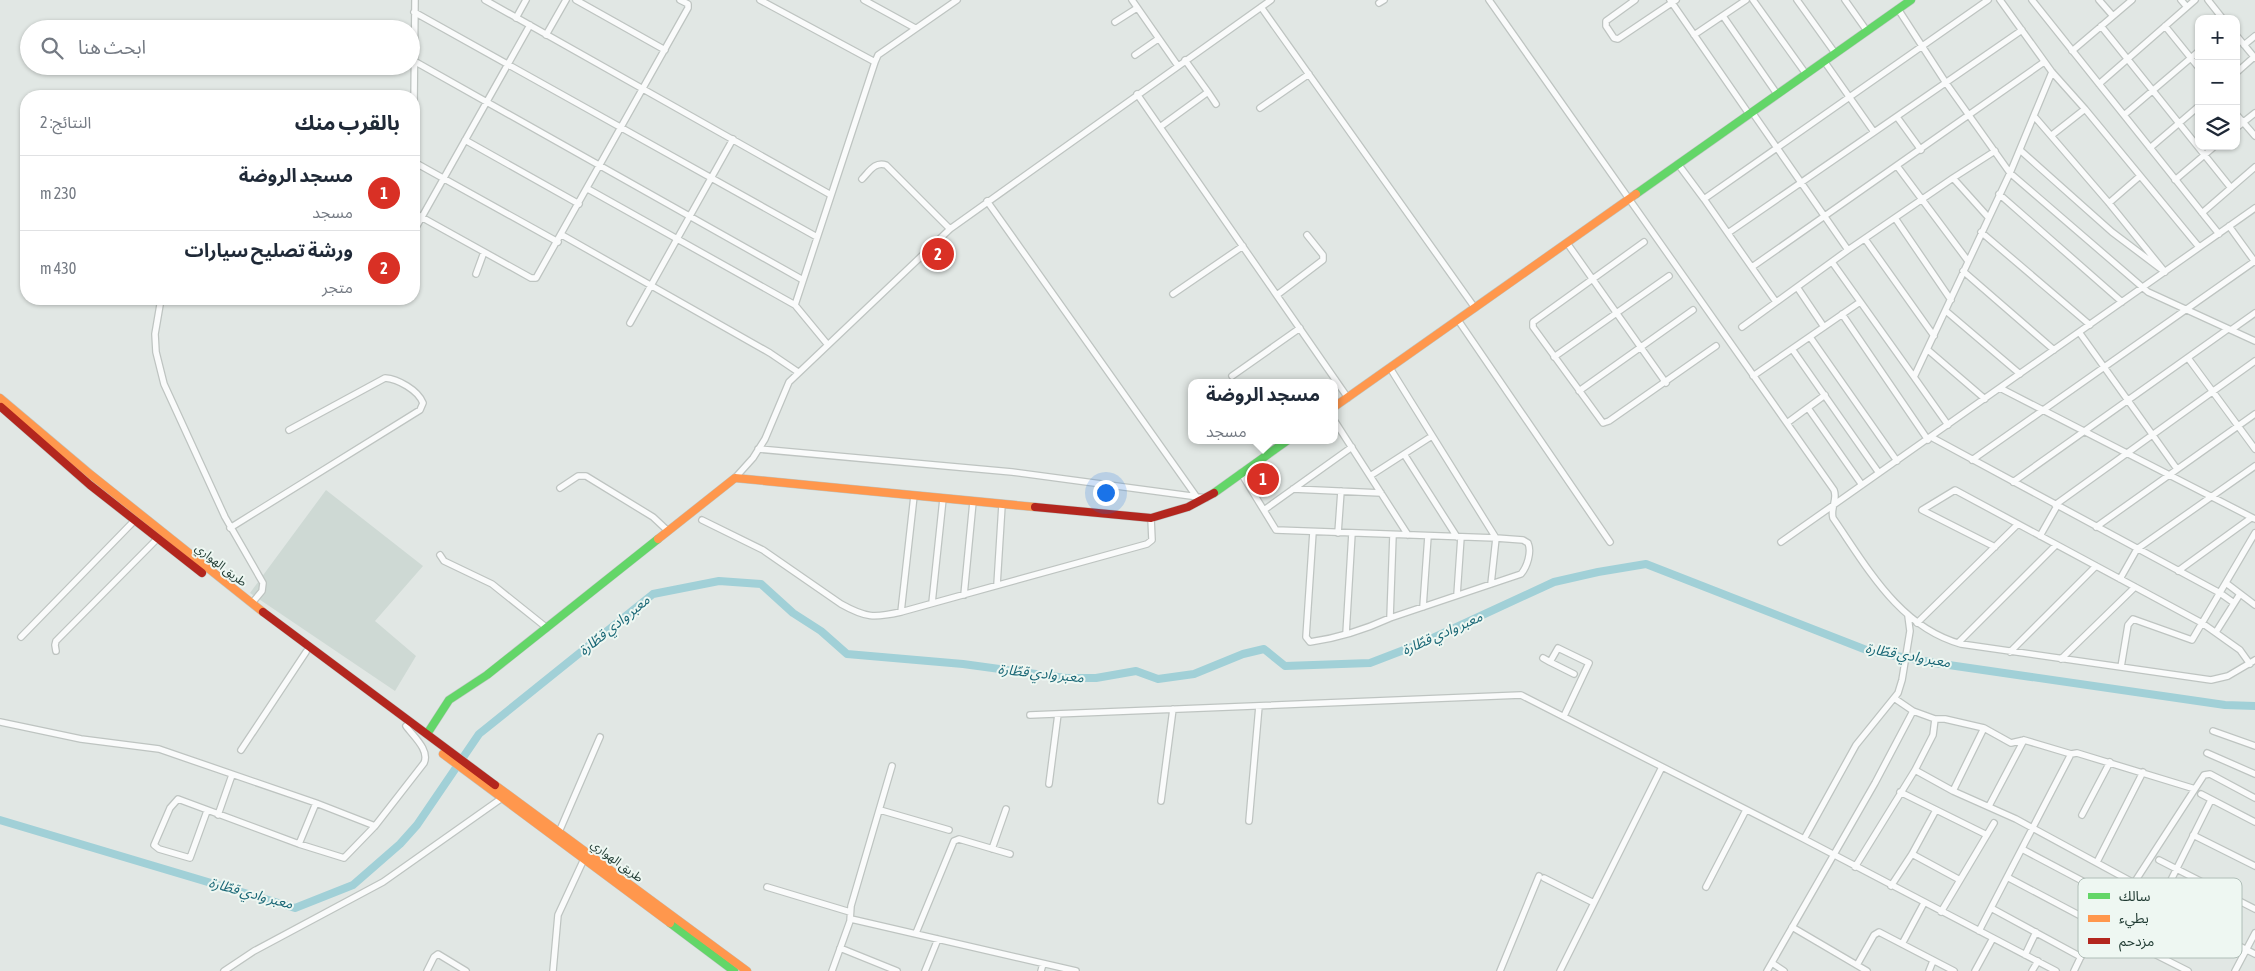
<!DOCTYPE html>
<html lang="ar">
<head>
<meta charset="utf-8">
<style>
	:root { --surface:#fff; --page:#f6f6f7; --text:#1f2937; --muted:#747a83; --line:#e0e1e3; --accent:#d93025 }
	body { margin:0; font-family:"Asap Condensed","Noto Sans Arabic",sans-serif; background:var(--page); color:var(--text); direction:rtl }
	.controls { position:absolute; right:15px; top:15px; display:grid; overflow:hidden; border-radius:10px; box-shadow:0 1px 4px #0004 }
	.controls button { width:45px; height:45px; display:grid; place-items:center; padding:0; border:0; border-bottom:1px solid var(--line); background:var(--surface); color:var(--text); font:25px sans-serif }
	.you { position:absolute; left:1105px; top:492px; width:18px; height:18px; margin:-12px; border:4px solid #fff; border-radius:50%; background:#1a73e8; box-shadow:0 0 0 8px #1a73e833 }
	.badge { display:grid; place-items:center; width:32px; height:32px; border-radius:50%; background:var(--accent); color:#fff; font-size:16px; font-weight:700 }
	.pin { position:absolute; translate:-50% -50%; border:2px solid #fff; box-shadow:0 1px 5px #0006 }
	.popup { position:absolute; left:1188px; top:379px; width:150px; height:65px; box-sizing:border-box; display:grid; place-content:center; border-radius:10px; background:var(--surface); filter:drop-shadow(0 1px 4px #0005); font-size:16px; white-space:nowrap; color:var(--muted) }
	.popup b { font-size:19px; color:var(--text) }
	.popup::after { content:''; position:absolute; left:50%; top:100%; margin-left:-10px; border:10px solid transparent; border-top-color:var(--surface) }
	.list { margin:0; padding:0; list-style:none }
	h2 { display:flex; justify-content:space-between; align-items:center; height:65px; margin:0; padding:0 20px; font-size:21px }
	h2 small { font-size:16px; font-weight:400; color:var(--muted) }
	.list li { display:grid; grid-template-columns:32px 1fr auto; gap:15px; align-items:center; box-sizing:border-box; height:75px; padding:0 20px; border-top:1px solid var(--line) }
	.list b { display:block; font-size:19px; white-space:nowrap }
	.list p { margin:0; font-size:16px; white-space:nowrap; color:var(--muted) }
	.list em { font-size:16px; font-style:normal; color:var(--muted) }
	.icon { flex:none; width:28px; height:28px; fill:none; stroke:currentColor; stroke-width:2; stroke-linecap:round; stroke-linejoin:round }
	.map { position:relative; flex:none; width:2255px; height:971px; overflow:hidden; direction:ltr }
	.search { position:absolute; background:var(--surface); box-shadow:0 1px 4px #0004; left:20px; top:20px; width:400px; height:55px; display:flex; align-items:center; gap:12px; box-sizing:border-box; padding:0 18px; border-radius:28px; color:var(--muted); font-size:19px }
	.panel { position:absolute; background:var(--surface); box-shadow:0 1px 4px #0004; left:20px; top:90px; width:400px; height:215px; border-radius:20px; direction:rtl }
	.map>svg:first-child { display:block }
</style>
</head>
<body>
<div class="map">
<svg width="2255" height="971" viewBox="0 0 2255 971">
	<rect width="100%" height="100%" fill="#e1e7e4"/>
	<!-- built -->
	<path fill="#ced9d4" d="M326,490L423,566L375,621L416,656L395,691L250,593Z"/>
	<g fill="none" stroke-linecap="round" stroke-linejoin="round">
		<!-- river -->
		<path stroke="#a1d0d7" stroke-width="8" d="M0,820L295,908L353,885L400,844L417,825L479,734L653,594L719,581L761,584L793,613L821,631L847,654L963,664L1066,678H1096L1136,671L1158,679L1194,674L1243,654L1264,649L1285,666L1370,663L1422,643L1554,582L1598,572L1646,564L1869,651L1935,663L2225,705L2255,706"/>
		<!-- street casing -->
		<g stroke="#bec4c1" stroke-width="8">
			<path id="street" d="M485,0L831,195
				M576,0L665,50
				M760,0L875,62
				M864,0L915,28
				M1132,0L1178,66
				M1489,0L1834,490C1838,500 1830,508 1833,518C1867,567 1899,627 1961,644L2211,680L2228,676L2255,660
				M1635,0L1606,21V26L1614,38L1618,39L1676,0
				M1670,0L1749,114
				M1753,0L1806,74
				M1797,0L1835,53
				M1845,0L1867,31
				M2000,0L2052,72L2085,109L2199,247
				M2032,0L2219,234
				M2099,0L2113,16
				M2181,0L2187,7
				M2208,0L2223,19
				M1379,3L1384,0
				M1261,7L1475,308
				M1898,9L1946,83L2010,173L2148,292L2255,341
				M414,12L817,237
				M1723,16L1777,94
				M516,18L526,0
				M1115,22L1137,8
				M2101,26L2231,188
				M2165,26L2199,68
				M546,35L566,0
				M1694,35L1746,0
				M2236,35L2255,58
				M2244,45L2255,36
				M2072,51L2132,0
				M1135,55L1158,39
				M414,61L803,280
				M1824,61L1874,132
				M2236,73L2254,57
				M2099,84L2195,0
				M1208,92L1216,104
				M1137,94L1348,398
				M414,106L415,0
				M1260,108L1309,74
				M1752,112L1848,250L1953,178L1988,217
				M2236,114L2255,136
				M2124,115L2199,51
				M1897,117L1921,150
				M1160,127L1208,92L1185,60
				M2236,128L2255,113
				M2052,135L2085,109
				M465,140L579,204
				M2150,148L2199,106
				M2020,150L2112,232L2165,272L2109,203L2034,116
				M414,162L558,242
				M1678,164L1704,199
				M1897,166L1968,261
				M1953,178L1995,151
				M862,179C869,172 875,161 886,165L950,229
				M2175,180L2215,146
				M588,189L795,305
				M1999,194L2122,302
				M987,201L1196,496
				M2109,203L2140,176
				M414,213L531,278H536L688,8V4L680,0
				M2202,213L2255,167
				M1895,218L1951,300
				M2229,226L2255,262
				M414,231L530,25
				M1981,232L2090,325
				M1728,233L2022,30
				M562,235L770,353L798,372
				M1865,239L1934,336
				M1644,242L1533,322V327L1603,423L1609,421L1716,346
				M1567,243L1666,383
				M1832,262L1914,377
				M1752,267L2044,62
				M1963,271L2054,350
				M476,274L484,252
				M1797,287L1824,327
				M1173,294L1243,246
				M1277,295L1323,260V255L1307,235
				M161,299L155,334L156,352L164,384L225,517L263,583L262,591L252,603
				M1776,302L1704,199L1988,0
				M1946,311L2020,374
				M1842,314L1928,440
				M1458,320L1610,542
				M630,323L733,139
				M1742,327L1848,250
				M2231,330L2255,313
				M2079,332L2177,469
				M1810,337L1897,461
				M828,345L795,305L875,62L878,55L957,0
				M1792,349L1879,473
				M1928,350L1985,399
				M1554,357L1669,276
				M2188,358L2255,449
				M1390,368L1496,538L1491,584
				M1232,376L1300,328
				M1753,376L1860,302
				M2000,388L2255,519
				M1579,391L1693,310
				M1808,408L1862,485
				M1334,420L1408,535
				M1787,423L1825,395
				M1948,425L1914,377L2010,173L2052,72
				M1931,437L2220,593L2234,603
				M758,449L1012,472L1206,498
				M1404,454L1457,537
				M1972,460L2255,261
				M1241,473L1276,530L1496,538L1523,540L1528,543C1532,552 1527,567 1521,574L1390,618C1364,630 1338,638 1310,642L1306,637L1313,532
				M1370,476L1432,436
				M735,478L753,458L765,439L789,382L950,229L1271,0
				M2013,482L2228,329
				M560,488L578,476H586L653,517L668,531
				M1293,489L1381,493
				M2055,505L2255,361
				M1264,510L1352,447
				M702,520L763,550L841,604C866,618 874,618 901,612L1147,544L1152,540L1151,518
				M2096,527L2255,414
				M230,528L420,410L423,403C418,390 398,379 385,378L289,430
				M1338,533L1341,491
				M2040,536L2057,506
				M1781,542L2255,208
				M1995,547L1922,510L1955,490L2202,623L2240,650L2250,664
				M440,555L444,561L492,584L547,628
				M2178,571L2251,518
				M2120,579L2137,549L2255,466
				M2226,583L2255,605
				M997,585L1002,505
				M964,595L973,502
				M1457,595L1461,537
				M932,603L943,499
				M1423,607L1428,536
				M901,612L914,496
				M1908,616L1910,631L1902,680L1898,693L1856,745L1804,839L2056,971
				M1390,618L1393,535
				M1917,623L2018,524
				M2216,632L2240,594
				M1346,634L1352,533
				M21,637L134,521
				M1958,643L2056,545
				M56,651L55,645L56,641L157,539
				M2010,652L2096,566
				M1543,658L1550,662
				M2061,659L2135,587
				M2121,667L2128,625L2133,619L2192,640L2255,533
				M1894,698L1913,711L1935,719H1945L1984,728L2011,743L2024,740L2071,754
				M1030,715L1521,695L1804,839
				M1564,716L1589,663L1558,648L1550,662L1574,674
				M0,722L81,739L159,749L316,803L375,826
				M2213,731L2255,746
				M241,750L306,652
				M2207,753L2255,774
				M1915,770L1953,791L2016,819L2134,883
				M1049,784L1058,714
				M1953,791L1984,728
				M1900,792L1987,835
				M2201,794L2255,822
				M1161,801L1173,709
				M1989,806L2024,740
				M880,810L949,830
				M207,811L190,858L159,849L154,845L170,808L178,799L299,844L344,858L375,826L424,763C430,750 413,736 406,726
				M218,815L232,775
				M2082,815L2110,762
				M1249,821L1259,706
				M559,832L600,737
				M2193,835L2255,866
				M299,844L316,803
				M992,849L1006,809
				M2022,849L2124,903
				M1912,854L1960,880
				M2159,860L2255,909
				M2097,862L2143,772
				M1855,867L1915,770L1933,735L1935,719
				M2007,877L2111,932L2134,883L2204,775L2210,774L2255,798
				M1544,878L1594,903
				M1891,886L1912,854L1936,810
				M767,887L850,912
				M1706,887L1746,810
				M2158,905L2255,954
				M1991,908L2081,957
				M1941,912L1994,823
				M851,919L1076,971
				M1792,927L1867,971
				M1979,931L2071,754L2077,753L2195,789
				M2111,932L2188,971
				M916,933L954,841L959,839L1010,854
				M1902,944L1924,903
				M2138,946L2211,800
				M840,948L897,971
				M2025,955L2036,932
				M1772,963L1784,971
				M1857,965L1874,935L1879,932L1954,971
				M224,971L254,951L383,882L502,798
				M427,971L434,957L438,954L466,971
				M553,971L558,915L584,859
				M832,971L850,921L851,906L892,766
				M925,971L938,939
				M1041,971L1043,964
				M1500,971L1539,876
				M1560,971L1662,767
				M1767,971L1875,783L1913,711
				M1929,971L1933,961
				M1975,971L1993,938
				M2032,971L2038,961
				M2074,971L2096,925
				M2235,971L2255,933"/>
		</g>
		<!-- fast casing -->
		<g stroke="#bdc5c2" stroke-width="9">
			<path id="fast" d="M1636,194L1911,0
				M1214,493L1288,440
				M427,734L449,700L487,675L658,539
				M670,923L734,971"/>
		</g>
		<!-- slow casing -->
		<g stroke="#bdc5c2" stroke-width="9">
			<path id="slow" d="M0,398L90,474L263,612
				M1334,407L1636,194
				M658,539L735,478L1035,507
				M443,754L670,923
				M495,785L747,971"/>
		</g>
		<!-- jam casing -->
		<g stroke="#bdc5c2" stroke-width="9">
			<path id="jam" d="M1,407L90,485L202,573
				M1035,507L1151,518L1188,507L1214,493
				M263,612L495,785"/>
		</g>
		<!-- street -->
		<use href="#street" stroke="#fafbfb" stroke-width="5.5"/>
		<!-- fast -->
		<use href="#fast" stroke="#63d668" stroke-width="8"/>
		<!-- slow -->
		<use href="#slow" stroke="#ff974d" stroke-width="8"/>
		<!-- jam -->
		<use href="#jam" stroke="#b3261e" stroke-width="8"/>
	</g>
	<g text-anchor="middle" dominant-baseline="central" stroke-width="4" stroke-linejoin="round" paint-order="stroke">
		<!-- street labels -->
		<g font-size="12" fill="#1f3a32" stroke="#eef7f2">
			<text transform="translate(221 565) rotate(38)">طريق الهواري</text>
			<text transform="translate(617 861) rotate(37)">طريق الهواري</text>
		</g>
		<!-- water labels -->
		<g font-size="14" font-style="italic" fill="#196776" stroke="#eef7f2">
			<text transform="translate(614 625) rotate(-39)">معبر وادي قطّارة</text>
			<text transform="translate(1442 633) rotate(-24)">معبر وادي قطّارة</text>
			<text transform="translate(1908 655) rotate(10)">معبر وادي قطّارة</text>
			<text transform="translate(1041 673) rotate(6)">معبر وادي قطّارة</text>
			<text transform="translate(251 893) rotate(15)">معبر وادي قطّارة</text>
		</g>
	</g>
	<!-- legend -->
	<rect x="2078" y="878" width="164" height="80" rx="8" fill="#eef7f2" stroke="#b0beb8" stroke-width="1"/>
	<rect x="2088" y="893" width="22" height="6" fill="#63d668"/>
	<rect x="2088" y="915" width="22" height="7" fill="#ff974d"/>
	<rect x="2088" y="938" width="22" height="6" fill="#b3261e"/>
	<g font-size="14" fill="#1f3a32">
		<text x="2119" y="901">سالك</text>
		<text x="2119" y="923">بطيء</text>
		<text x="2119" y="946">مزدحم</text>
	</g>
</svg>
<div class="controls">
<button>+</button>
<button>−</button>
<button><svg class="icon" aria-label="layers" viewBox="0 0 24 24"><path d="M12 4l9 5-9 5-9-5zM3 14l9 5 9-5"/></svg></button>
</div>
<div class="you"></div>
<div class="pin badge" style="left:1263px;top:479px">1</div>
<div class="popup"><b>مسجد الروضة</b>مسجد</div>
<div class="pin badge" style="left:938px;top:254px">2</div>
<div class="search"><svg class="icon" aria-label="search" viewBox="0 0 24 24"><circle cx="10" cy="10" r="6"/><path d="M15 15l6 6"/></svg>ابحث هنا</div>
<section class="panel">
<h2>بالقرب منك<small>النتائج: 2</small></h2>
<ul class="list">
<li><span class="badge">1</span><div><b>مسجد الروضة</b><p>مسجد</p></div><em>230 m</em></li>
<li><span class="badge">2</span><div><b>ورشة تصليح سيارات</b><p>متجر</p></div><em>430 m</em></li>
</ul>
</section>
</div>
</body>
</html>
